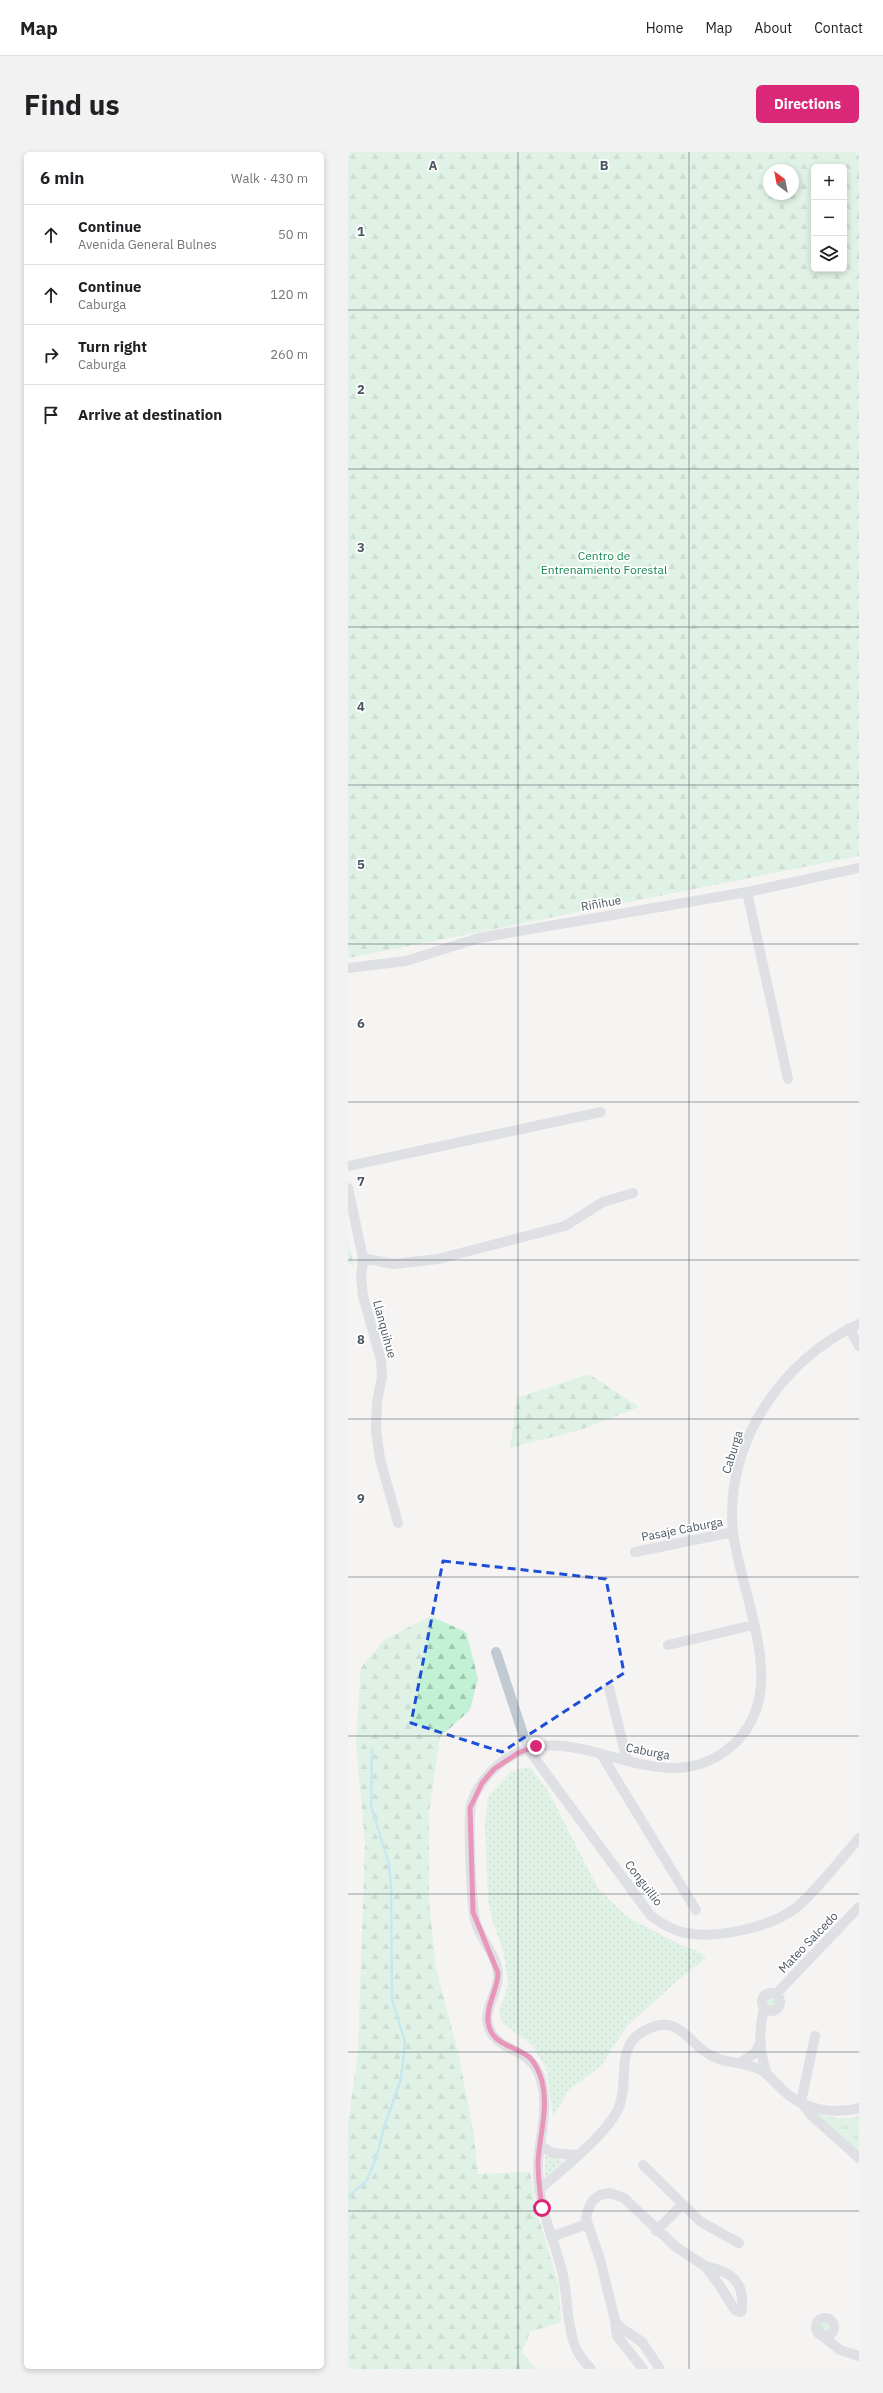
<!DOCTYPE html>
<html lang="en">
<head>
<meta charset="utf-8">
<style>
	:root { --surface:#fff; --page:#f2f2f2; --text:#202124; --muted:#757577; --line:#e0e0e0; --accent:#db2777 }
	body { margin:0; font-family:"IBM Plex Sans",sans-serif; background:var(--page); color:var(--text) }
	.controls { position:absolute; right:12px; top:12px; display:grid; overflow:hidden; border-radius:6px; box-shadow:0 2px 6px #0003 }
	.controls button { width:36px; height:36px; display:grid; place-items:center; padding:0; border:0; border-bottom:1px solid var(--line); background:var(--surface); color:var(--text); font:20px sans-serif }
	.compass { position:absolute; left:415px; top:12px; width:36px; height:36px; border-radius:50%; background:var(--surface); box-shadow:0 2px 6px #0003; rotate:328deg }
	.stop { position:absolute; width:12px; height:12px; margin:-9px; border:3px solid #db2777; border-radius:50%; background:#fff }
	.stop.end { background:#db2777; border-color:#fff; box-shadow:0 1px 4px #0008 }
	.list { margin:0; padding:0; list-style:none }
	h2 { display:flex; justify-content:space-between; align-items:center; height:52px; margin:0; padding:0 16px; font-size:17px }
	h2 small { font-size:13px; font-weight:400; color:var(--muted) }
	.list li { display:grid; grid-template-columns:26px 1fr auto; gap:12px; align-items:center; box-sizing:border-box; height:60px; padding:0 16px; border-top:1px solid var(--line) }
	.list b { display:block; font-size:15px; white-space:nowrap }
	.list p { margin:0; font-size:13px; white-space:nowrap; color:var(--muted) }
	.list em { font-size:13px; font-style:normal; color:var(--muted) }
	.icon { flex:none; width:22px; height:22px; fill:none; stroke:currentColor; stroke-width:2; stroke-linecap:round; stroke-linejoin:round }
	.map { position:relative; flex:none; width:511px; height:2217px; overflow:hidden; border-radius:6px }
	header { display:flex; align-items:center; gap:24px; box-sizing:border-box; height:56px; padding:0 20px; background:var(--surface); border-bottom:1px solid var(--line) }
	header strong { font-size:19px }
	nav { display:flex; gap:22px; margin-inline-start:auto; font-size:14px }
	.intro { display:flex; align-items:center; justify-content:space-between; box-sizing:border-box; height:96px; padding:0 24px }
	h1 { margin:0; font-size:28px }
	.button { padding:10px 18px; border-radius:6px; background:var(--accent); color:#fff; font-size:14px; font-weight:700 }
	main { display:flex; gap:24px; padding:0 24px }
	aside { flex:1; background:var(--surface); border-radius:6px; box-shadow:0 2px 6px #0003 }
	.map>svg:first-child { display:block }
</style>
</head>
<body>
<header>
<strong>Map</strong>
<nav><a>Home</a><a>Map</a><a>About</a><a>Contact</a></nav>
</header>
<div class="intro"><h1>Find us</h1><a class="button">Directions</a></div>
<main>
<aside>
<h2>6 min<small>Walk · 430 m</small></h2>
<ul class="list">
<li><svg class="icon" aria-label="ahead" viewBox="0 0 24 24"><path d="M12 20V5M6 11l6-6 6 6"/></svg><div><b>Continue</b><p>Avenida General Bulnes</p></div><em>50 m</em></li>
<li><svg class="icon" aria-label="ahead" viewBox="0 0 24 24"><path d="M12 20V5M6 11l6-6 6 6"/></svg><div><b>Continue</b><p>Caburga</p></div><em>120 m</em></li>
<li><svg class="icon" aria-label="right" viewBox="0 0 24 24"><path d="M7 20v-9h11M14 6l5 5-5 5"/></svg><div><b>Turn right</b><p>Caburga</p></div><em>260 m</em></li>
<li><svg class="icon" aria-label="arrive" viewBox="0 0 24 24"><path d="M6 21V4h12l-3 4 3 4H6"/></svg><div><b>Arrive at destination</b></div></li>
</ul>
</aside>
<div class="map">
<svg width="511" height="2217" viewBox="0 0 511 2217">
	<defs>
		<pattern id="grass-dots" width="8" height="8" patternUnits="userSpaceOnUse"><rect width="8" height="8" fill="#c3f1d5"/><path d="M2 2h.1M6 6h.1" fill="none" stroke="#a0c6b0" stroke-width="1.8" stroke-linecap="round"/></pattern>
		<pattern id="forest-firs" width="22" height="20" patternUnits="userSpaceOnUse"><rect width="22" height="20" fill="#c3f1d5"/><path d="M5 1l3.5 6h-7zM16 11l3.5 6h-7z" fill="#a0c6b0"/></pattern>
		<pattern id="park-tufts" width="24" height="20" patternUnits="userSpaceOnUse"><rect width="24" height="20" fill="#c3f1d5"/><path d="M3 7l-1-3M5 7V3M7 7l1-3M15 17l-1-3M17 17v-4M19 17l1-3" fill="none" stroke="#a0c6b0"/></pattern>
	</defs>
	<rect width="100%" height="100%" fill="#f5f3f3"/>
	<!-- grass -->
	<path fill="url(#grass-dots)" d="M182,1615L199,1637L251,1738L281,1766L331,1792L350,1799L358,1806L329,1829L278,1875L253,1914L221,1938L205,1964L198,1916L185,1894L154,1870L151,1860L160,1833L156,1801L145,1771L140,1748L137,1673L140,1645L163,1619Z
		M415 1850a8 8 0 1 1 16 0a8 8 0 1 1-16 0Z
		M199,2002L215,2009L198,2025L197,2024V2004Z"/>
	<!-- forest -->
	<path fill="url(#forest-firs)" fill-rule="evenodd" d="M0,0H511V704L0,806ZM466,15H496V117H466ZM421,18H445V42H421Z
		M0,1090L6,1114L0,1111Z
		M241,1222L291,1255L232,1278L162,1296L169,1246Z
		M82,1464L118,1480L130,1526L122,1558L92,1585L81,1661V1749L88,1816L111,1904L126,1984L130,2022L182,2020L188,2057L211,2134L213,2170L182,2180L174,2200L188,2217H0V1971L10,1901L17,1691L8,1590L13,1515L36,1488Z"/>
	<!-- park -->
	<path fill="url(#park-tufts)" d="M461,1958C478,1965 493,1969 511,1964V2001Z
		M470 2175a7 7 0 1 1 14 0a7 7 0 1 1-14 0Z"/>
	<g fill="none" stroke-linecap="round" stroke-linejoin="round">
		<!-- stream -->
		<path stroke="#90daee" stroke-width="2.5" d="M0,2045L19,2028L29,2004L36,1975L53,1927L57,1890L44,1848L43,1735L41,1712L23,1654L24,1598"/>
		<!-- minor -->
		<path stroke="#c1cad2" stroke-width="10" d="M399,740L440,927
			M0,816L58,809L131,786L399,740L511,716
			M0,1014L253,960
			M0,1036L15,1106L13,1126L15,1144L33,1208L34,1225L29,1250L28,1279L32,1307L50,1371
			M15,1106L45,1112L90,1107L217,1074L255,1050L285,1041
			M501,1176L511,1194
			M287,1400L385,1380
			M320,1493L405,1473
			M148,1500L180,1597L303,1764C314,1772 325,1779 338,1781C370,1787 424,1775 449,1755C469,1738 493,1707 511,1686
			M261,1536L279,1608
			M253,1602L348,1758
			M414 1850a9 9 0 1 1 18 0a9 9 0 1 1-18 0Z
			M428,1842L511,1755
			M416,1857C410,1880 411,1900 419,1922
			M467,1884L453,1950L463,1963L511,2006
			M392,1911L407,1901L412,1891
			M193,1994L205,2001L228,2003
			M295,2013L353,2070L391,2091
			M191,2038C214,2017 260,1982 271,1955C282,1929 266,1895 296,1879C332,1858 341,1895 366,1905C381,1912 398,1910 413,1918C424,1925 431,1936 442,1944C461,1959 488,1962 511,1956
			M308,2079L335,2052
			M203,2085L239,2072
			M468 2175a9 9 0 1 1 18 0a9 9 0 1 1-18 0Z
			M267,2168L252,2107L238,2067L240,2058L244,2049L252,2043L262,2041L276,2046L328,2095L357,2114L372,2134L387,2158L393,2160C395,2156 394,2150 394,2145C392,2124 375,2118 357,2114
			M472,2182L492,2198L511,2204
			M243,2217C237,2210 230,2203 227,2194C218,2171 220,2143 214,2119C204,2080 189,2054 190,2011C192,1983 201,1956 193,1928C184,1894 151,1902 141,1876C134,1858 151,1840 150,1822C149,1804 133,1788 128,1771C123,1756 120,1668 123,1653C126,1642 133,1631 140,1623C210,1544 300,1655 376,1600C389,1591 400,1578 406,1563C429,1512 391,1433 385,1379C376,1292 434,1207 511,1172
			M295,2217L269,2184L267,2168L273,2176L294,2190L312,2217"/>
	</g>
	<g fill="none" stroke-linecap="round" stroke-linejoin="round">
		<!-- route -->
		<path stroke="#db2777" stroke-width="5" d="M188,1594L170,1601L146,1617L134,1631L122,1656L125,1760L150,1821C150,1837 138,1853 140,1869C142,1893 166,1893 181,1905C187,1910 192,1922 194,1929C201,1957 191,1984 190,2011C190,2026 192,2041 194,2056"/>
	</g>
	<!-- marked area -->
	<path d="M0 0H511V2217H0ZM95,1409L258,1427L276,1521L154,1600L63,1571Z" fill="#f5f3f3" fill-opacity=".55" fill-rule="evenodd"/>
	<path fill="none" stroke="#1d4ed8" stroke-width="3" stroke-dasharray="8 5" stroke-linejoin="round" d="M95,1409L258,1427L276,1521L154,1600L63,1571Z"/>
	<!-- grid -->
	<path fill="none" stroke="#4a5661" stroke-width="1" stroke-opacity="0.55" d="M170,0V2217M341,0V2217M0,158H511M0,317H511M0,475H511M0,633H511M0,792H511M0,950H511M0,1108H511M0,1267H511M0,1425H511M0,1584H511M0,1742H511M0,1900H511M0,2059H511"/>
	<g text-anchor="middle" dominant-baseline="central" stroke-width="3.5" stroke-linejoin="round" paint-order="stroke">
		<!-- park labels -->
		<g font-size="12" fill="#17864f" stroke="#fff">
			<text x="256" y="403">Centro de<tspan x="256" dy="14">Entrenamiento Forestal</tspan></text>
		</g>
		<!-- street labels -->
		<g font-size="12" fill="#4a5661" stroke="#fff">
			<text transform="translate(253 751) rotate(-10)">Riñihue</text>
			<text transform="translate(37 1177) rotate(75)">Llanquihue</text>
			<text transform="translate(384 1300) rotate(-73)">Caburga</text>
			<text transform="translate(334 1377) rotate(-11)">Pasaje Caburga</text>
			<text transform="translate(300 1599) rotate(11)">Caburga</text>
			<text transform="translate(296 1731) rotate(53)">Conguillio</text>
			<text transform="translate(460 1790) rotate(-46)">Mateo Salcedo</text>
		</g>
	</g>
	<g font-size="13" text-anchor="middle" font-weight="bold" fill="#4a5661" stroke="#fff" stroke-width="3.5" stroke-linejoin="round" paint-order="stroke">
		<text x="85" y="18">A</text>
		<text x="256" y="18">B</text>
		<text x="13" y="84">1</text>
		<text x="13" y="242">2</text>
		<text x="13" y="400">3</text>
		<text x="13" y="559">4</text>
		<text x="13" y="717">5</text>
		<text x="13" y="876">6</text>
		<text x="13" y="1034">7</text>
		<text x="13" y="1192">8</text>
		<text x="13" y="1351">9</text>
	</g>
</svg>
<div class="controls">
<button>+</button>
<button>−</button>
<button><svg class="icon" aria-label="layers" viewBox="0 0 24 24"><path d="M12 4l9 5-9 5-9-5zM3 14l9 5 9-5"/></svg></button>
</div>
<svg class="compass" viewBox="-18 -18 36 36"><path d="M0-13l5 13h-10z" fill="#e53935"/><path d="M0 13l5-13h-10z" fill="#757577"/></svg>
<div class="stop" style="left:194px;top:2056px"></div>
<div class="stop end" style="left:188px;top:1594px"></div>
</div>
</main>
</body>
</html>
